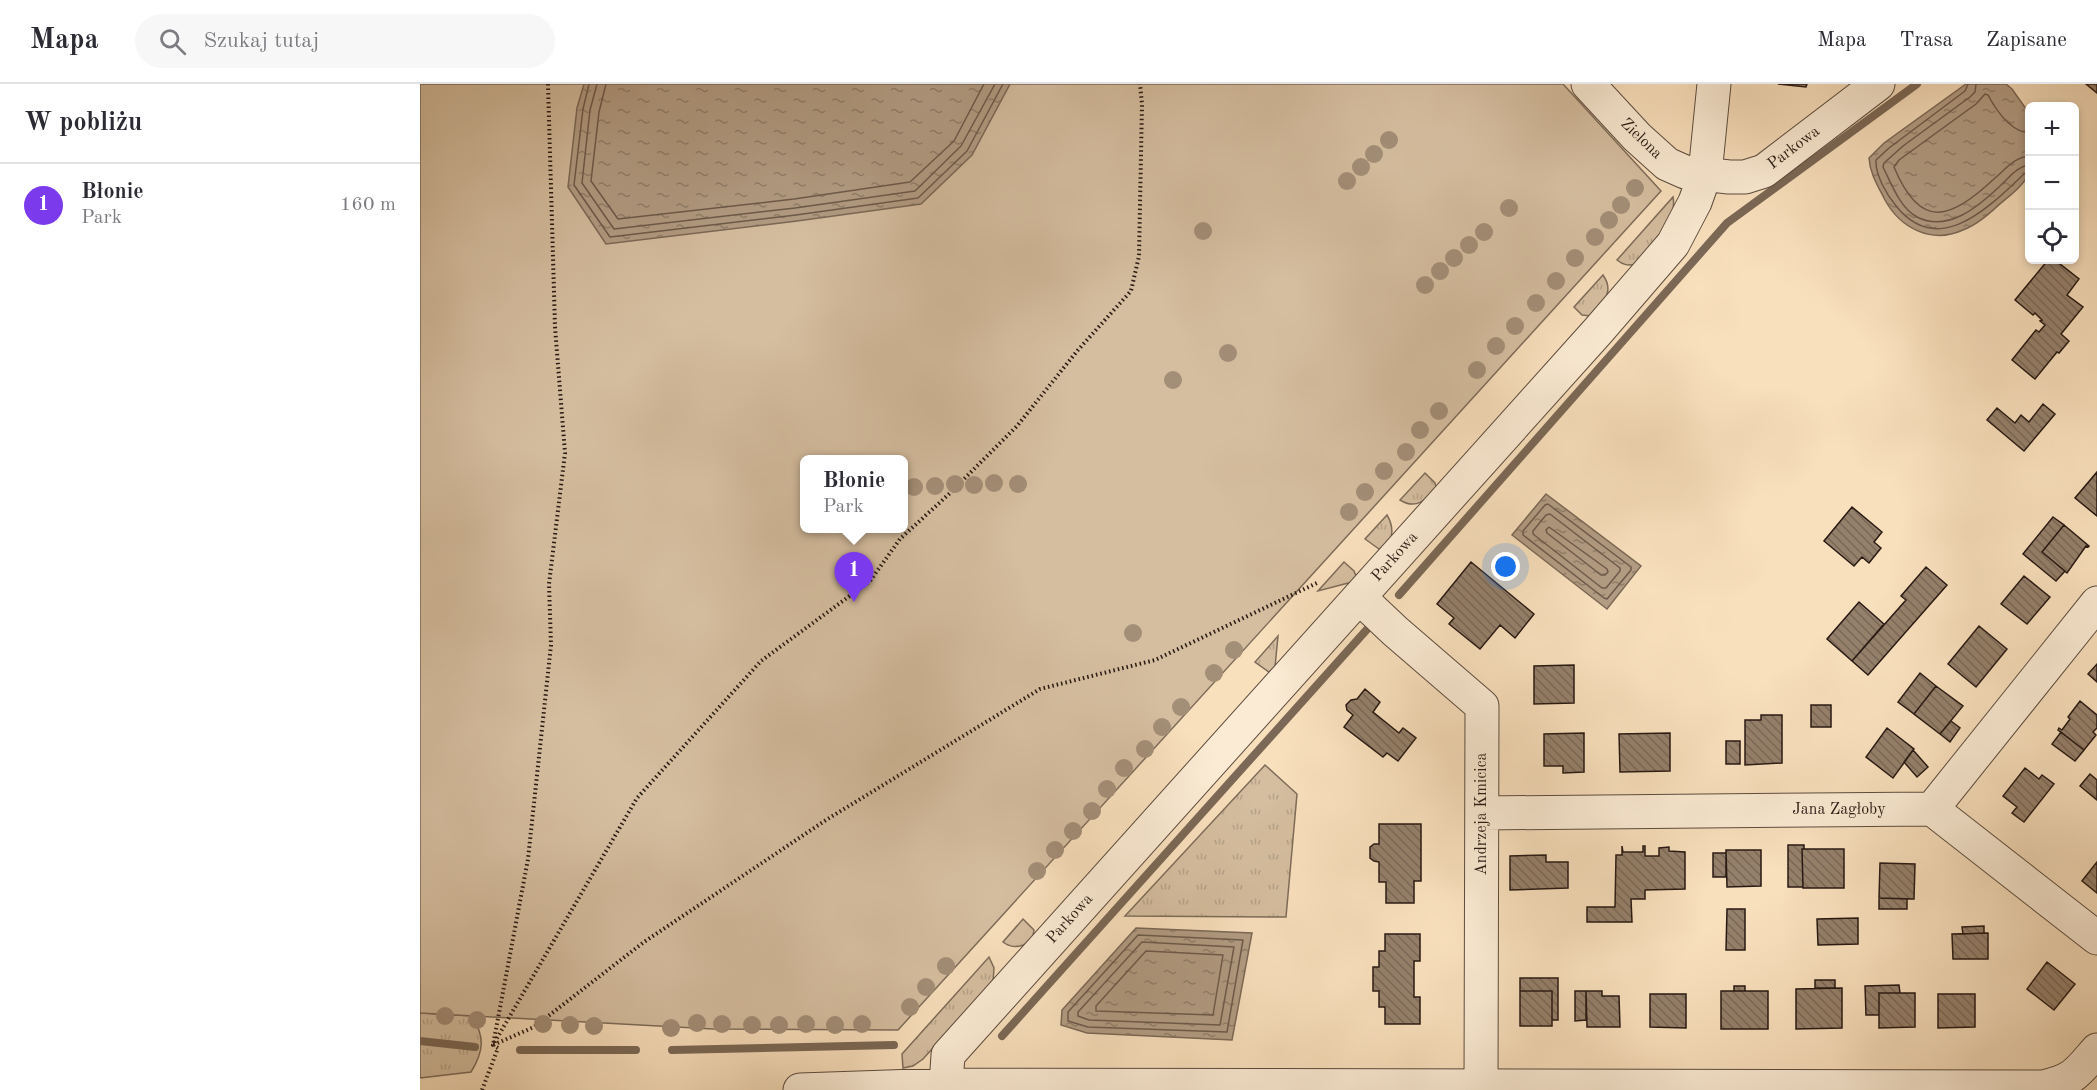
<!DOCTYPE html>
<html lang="pl">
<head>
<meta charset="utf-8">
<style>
	:root { --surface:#fff; --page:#f7f7f7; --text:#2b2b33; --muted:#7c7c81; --line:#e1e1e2; --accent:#7c3aed }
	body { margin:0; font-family:"Old Standard TT",serif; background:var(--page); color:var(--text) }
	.controls { position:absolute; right:18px; top:18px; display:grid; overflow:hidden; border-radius:9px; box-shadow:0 3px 9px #0003 }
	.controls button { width:54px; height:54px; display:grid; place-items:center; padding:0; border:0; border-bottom:2px solid var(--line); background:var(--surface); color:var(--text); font:30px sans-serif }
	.you { position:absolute; left:1086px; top:483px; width:21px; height:21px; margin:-15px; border:4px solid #fff; border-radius:50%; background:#1a73e8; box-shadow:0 0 0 9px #1a73e833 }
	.badge { display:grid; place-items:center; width:39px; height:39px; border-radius:50%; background:var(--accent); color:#fff; font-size:20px; font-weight:700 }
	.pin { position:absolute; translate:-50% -50px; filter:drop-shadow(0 2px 3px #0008) }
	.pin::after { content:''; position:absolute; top:32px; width:21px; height:18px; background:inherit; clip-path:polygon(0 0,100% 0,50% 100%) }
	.popup { position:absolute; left:380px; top:371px; width:108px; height:78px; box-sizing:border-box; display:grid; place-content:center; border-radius:9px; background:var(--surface); filter:drop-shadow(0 2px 4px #0005); font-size:20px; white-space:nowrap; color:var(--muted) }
	.popup b { font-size:22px; color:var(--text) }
	.popup::after { content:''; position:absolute; left:50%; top:100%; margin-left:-12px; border:12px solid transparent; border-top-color:var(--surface) }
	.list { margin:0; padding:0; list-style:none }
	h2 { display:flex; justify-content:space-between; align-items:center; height:78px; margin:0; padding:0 24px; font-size:26px }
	h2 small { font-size:20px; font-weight:400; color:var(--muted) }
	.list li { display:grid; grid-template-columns:39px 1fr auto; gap:18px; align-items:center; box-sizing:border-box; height:84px; padding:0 24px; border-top:2px solid var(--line) }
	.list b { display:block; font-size:22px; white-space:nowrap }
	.list p { margin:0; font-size:20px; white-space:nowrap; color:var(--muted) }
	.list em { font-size:20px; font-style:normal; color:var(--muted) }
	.icon { flex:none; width:33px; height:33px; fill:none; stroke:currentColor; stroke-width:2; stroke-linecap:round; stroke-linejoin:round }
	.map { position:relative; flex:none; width:1677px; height:1006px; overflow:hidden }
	header { display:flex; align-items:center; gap:36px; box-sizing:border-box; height:84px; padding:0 30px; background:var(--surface); border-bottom:2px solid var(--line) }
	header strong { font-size:28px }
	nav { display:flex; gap:33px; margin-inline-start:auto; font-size:21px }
	.search { width:420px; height:54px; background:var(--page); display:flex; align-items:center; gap:15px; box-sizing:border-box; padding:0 21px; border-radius:33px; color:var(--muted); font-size:22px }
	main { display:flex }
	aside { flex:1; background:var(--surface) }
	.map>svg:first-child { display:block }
</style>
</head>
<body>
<header>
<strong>Mapa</strong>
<div class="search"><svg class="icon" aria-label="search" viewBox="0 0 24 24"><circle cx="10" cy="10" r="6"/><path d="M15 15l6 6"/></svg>Szukaj tutaj</div>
<nav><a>Mapa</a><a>Trasa</a><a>Zapisane</a></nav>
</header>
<main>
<aside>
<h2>W pobliżu<small></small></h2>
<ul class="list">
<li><span class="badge">1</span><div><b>Błonie</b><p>Park</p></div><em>160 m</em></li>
</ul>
</aside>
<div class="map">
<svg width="1677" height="1006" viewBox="0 0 1677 1006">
	<defs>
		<pattern id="grass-tufts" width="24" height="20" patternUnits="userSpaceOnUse" patternTransform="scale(1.5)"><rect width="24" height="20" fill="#d5bea0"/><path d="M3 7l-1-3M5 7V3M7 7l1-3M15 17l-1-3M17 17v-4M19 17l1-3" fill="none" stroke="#b7a389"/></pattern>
		<pattern id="water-ripples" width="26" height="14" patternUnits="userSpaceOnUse" patternTransform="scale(1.5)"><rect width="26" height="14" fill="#b29c83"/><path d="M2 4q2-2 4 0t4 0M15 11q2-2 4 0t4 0" fill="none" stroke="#917e6a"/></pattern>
		<pattern id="building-back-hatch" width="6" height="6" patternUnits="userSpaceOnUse" patternTransform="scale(1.5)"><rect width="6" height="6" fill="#95806b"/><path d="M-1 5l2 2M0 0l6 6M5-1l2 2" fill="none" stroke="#7a6857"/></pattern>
	</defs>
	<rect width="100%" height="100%" fill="#f9e0bd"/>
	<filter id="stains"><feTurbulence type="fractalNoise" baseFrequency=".00333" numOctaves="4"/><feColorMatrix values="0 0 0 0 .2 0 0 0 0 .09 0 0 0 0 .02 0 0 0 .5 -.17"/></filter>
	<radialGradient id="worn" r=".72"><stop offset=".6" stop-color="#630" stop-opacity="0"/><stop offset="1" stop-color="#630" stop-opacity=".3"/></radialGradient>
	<!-- grass -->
	<path fill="url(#grass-tufts)" stroke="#7e6c5a" stroke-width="1.5" d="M1253,113C1258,139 1231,161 1216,180C1208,182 1203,181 1197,176Z
		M1183,191C1195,208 1183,219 1171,232L1162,231L1154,223Z
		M1005,389L1015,399L1016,403C1007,416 996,426 980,416Z
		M967,431C974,443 975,459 959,465L945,455Z
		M924,478L934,487L936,492L932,498L898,507Z
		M858,552L855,583L849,588L835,578Z
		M845,681L877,710L866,833L705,832Z
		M603,835L614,846C613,862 595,867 583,858Z
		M569,873L574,884L573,898L503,975L493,982L483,984L482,970Z
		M0,929L52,932C65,953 64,967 51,988L0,994Z"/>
	<!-- green -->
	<path fill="#d5bea0" stroke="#7e6c5a" stroke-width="1.5" fill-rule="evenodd" d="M0,0H1143L1241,107L478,946L293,945L0,929ZM384,376H484V444H384Z"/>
	<!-- water -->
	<path fill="url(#water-ripples)" stroke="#7b6856" stroke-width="1.5" d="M164,0H590L552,71L501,120L377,137L186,160L148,103L157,24Z
		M1546,0H1586L1592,5L1609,29V89C1604,101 1591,111 1581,119C1570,129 1557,141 1543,146C1512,160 1481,145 1465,116C1458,102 1450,90 1449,74L1464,59Z
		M1126,410L1221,482L1187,525L1092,451Z
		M716,844L832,849L812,956L667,949L641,941L642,926Z"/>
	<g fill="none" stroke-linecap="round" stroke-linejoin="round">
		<!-- shore -->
		<path stroke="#6d5a4b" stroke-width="1.5" d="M169,0L163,25L154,101L190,153L376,131L498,114L547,67L583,0
			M177,0L170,26L162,99L194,145L375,124L495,107L541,62L575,0
			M186,0L179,28L171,97L198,135L374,115L490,98L534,57L564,0
			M1548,0L1545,7L1469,64L1456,76C1455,91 1467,111 1476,122C1519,175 1569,123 1604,90L1610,89
			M1556,0L1555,8L1550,13L1483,62L1464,79L1463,83C1471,99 1480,124 1497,133C1528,149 1559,122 1580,102C1589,94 1597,82 1610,81
			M1610,49C1591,48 1576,26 1568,11L1565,10L1556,20L1479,76L1474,83C1501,148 1531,135 1575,94C1586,85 1594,73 1610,72
			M1128,420L1211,483V486L1187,515L1184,514L1103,451V447L1125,421Z
			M1130,430L1200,484V487L1186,504H1182L1113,450V447L1126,431Z
			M1129,443L1187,485L1188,488L1185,491H1181L1127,449L1126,446Z
			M718,851L823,856L807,948L668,943L648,937V928Z
			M722,858L814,863L800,941L669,936L658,932V928Z
			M726,867L803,871L793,931L676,927V922Z"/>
		<!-- stream -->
		<path stroke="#7b6856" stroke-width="8" d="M979,511L1307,139L1497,0
			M582,952L950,542
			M0,957L55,963
			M100,966H216
			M252,966L474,961"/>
	</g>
	<!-- building -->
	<path fill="url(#building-back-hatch)" stroke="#281913" stroke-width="1.5" d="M1358,0H1387L1386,3Z
		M1666,0H1677V9Z
		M1628,176H1635L1659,195L1647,211L1663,223L1641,250L1649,257L1639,269L1637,268L1615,295L1592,276L1616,246L1619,248L1625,241L1620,237L1622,236L1615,229L1613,231L1595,216Z
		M1623,320L1635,330L1604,367L1567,336L1577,324L1595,339L1601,331L1609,338Z
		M1677,388V432L1655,414Z
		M1432,423L1462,448L1454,458L1461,464L1449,479L1442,473L1434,482L1404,457Z
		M1633,433L1644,441L1622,468L1645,487L1636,497L1603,470Z
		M1644,441L1669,462L1668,463L1666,462L1647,489L1622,468Z
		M1051,478L1114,530L1095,554L1080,541L1060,565L1029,540L1034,534L1017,520Z
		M1506,483L1527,501L1448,591L1432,577L1486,516L1481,512Z
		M1604,492L1630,513L1607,540L1581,520Z
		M1439,518L1464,540L1432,577L1407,555Z
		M1559,542L1587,565L1556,603L1528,580Z
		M1677,580V598L1668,590Z
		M1154,581V619L1114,620V582Z
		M1500,589L1516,602L1494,630L1478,618Z
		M1516,602L1543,622L1520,650L1494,630Z
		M945,605L960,618L953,628L979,649L983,644L996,654L978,677L967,669L963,673L924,643L933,631L927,626L926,621L931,616L937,615Z
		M1660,617L1677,631V644L1673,648L1676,651L1664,666L1638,646L1639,644L1642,646L1650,635L1648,633Z
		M1391,621H1411V643H1391Z
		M1341,631H1362V679L1325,681V636H1341Z
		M1531,637L1540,644L1530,658L1520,650Z
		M1467,644L1494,665L1473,694L1446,673Z
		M1641,648L1664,666L1655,677L1632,660Z
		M1164,649V688L1143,689V682H1124V650Z
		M1250,649V687L1200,688L1199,650Z
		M1306,657H1320V680H1306Z
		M1493,666L1508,683L1497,693L1484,678Z
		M1605,684L1619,695L1622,691L1634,700L1604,738L1592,729L1597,723L1583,712Z
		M1670,690L1677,696V716L1660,702Z
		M959,740H1001V797H994V819H966V798H959V778L954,777L950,774V763L954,760H959Z
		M1368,761H1384V765H1382L1383,803H1368Z
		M1202,762L1203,768H1223V762H1225V772H1239V764L1249,763V767L1265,768V805L1225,806V815H1211L1212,838H1167V823H1195L1196,771H1202Z
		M1382,765H1424V804H1383Z
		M1306,766H1341V802L1307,803Z
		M1293,769H1306V793H1293Z
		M1126,771V778H1148V804L1090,806V772Z
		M1677,778V809L1662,797Z
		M1460,779L1495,780L1494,815L1459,814Z
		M1459,814L1487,815V825H1459Z
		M1307,825H1325V866H1306Z
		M1438,834V860L1398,861L1397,835Z
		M1564,842V849L1543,850L1542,843Z
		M1568,849V875H1533L1532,850Z
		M965,850H1000V877H994V913H1000V940H965V923H959V907H953V883H959V867H965Z
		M1627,878L1655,900L1634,926L1607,905Z
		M1100,894H1138V936H1132V907H1100Z
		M1395,896H1415V904H1395Z
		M1479,901L1480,909H1459V931H1446L1445,902Z
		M1314,902H1325V907H1314Z
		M1422,904V944L1376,945V905Z
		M1100,907H1132V942H1100Z
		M1155,907H1166V936L1155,937Z
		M1166,907H1182V912H1199L1200,943H1167Z
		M1301,907H1348V945H1301Z
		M1459,909H1495V943L1459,944Z
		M1230,910H1266V944L1230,943Z
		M1518,910H1555V943L1518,944Z"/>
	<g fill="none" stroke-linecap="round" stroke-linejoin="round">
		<!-- minor casing -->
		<g stroke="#5c4b3e" stroke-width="35">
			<path id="minor" d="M1168,0L1217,53L1247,80L1265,88L1309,93H1325L1344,87L1458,0
				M939,513L975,547L1062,622L1061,1003
				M1512,725L1677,854
				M1063,729L1512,725L1677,519
				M526,1001L528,971L1178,247L1253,160L1275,118L1285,90L1294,0
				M380,1006L526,1001L1623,1003C1654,996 1657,989 1677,966"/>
		</g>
		<!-- path -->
		<path stroke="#281913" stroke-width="4" stroke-dasharray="1.5 3" stroke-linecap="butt" d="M128,0L135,243L145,369L129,500L131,561L108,775L73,961L114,943L224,858L406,736L620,605L735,576L899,498
			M62,1006L78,964L73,961L217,714L341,577L450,497L480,455L529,410L597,342L658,266L711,207L719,172L722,20L720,0"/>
		<!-- minor -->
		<use href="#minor" stroke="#fbebd4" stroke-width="33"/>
	</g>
	<!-- trees -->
	<g fill="#a38e77">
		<circle cx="969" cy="56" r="9"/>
		<circle cx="954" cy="70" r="9"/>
		<circle cx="941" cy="83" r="9"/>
		<circle cx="927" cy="97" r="9"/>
		<circle cx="1215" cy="104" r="9"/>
		<circle cx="1201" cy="121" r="9"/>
		<circle cx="1089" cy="124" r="9"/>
		<circle cx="1189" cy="136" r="9"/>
		<circle cx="783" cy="147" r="9"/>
		<circle cx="1064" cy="148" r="9"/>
		<circle cx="1175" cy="153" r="9"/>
		<circle cx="1049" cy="161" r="9"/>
		<circle cx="1034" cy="174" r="9"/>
		<circle cx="1155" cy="174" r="9"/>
		<circle cx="1020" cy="187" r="9"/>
		<circle cx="1136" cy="197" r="9"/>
		<circle cx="1005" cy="201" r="9"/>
		<circle cx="1116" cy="219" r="9"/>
		<circle cx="1095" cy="242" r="9"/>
		<circle cx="1076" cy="262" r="9"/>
		<circle cx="808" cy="269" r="9"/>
		<circle cx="1057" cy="286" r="9"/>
		<circle cx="753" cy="296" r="9"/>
		<circle cx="1019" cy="327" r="9"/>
		<circle cx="1000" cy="346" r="9"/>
		<circle cx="986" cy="368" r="9"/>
		<circle cx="964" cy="387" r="9"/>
		<circle cx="574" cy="399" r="9"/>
		<circle cx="535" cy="400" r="9"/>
		<circle cx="598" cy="400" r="9"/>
		<circle cx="554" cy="401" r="9"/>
		<circle cx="515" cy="402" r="9"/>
		<circle cx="494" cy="403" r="9"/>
		<circle cx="945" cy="408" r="9"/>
		<circle cx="929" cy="428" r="9"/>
		<circle cx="713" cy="549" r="9"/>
		<circle cx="814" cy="566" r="9"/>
		<circle cx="794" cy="589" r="9"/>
		<circle cx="761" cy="623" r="9"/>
		<circle cx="742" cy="643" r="9"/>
		<circle cx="725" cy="665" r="9"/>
		<circle cx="704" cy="684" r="9"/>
		<circle cx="687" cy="705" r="9"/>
		<circle cx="672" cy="727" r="9"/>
		<circle cx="653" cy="747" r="9"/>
		<circle cx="635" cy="766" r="9"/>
		<circle cx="617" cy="787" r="9"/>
		<circle cx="526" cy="882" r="9"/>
		<circle cx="506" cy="903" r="9"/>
		<circle cx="490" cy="923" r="9"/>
		<circle cx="25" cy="932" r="9"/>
		<circle cx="57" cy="936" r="9"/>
		<circle cx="277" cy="939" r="9"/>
		<circle cx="123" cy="940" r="9"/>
		<circle cx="302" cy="940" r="9"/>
		<circle cx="386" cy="940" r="9"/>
		<circle cx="442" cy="940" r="9"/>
		<circle cx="150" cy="941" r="9"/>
		<circle cx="332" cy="941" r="9"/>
		<circle cx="359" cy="941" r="9"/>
		<circle cx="415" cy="941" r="9"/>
		<circle cx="174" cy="942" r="9"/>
		<circle cx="251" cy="944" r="9"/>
	</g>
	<g text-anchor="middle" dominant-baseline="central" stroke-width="4.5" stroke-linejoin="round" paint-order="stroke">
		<!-- street labels -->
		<g font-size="16" fill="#281913" stroke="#fbebd4">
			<text transform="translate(1221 55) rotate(44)">Zielona</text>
			<text transform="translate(1374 64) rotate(-37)">Parkowa</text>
			<text transform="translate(975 473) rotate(-48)">Parkowa</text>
			<text x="1419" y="726">Jana Zagłoby</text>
			<text transform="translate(1062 730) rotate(-90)">Andrzeja Kmicica</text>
			<text transform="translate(650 835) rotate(-48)">Parkowa</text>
		</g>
	</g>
	<rect width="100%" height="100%" filter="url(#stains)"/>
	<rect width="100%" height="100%" fill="url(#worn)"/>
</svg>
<div class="controls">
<button>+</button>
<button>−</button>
<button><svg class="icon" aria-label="locate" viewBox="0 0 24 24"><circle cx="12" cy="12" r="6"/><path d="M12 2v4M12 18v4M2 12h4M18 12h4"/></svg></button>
</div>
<div class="you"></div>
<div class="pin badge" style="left:434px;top:518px">1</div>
<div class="popup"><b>Błonie</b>Park</div>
</div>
</main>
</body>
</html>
